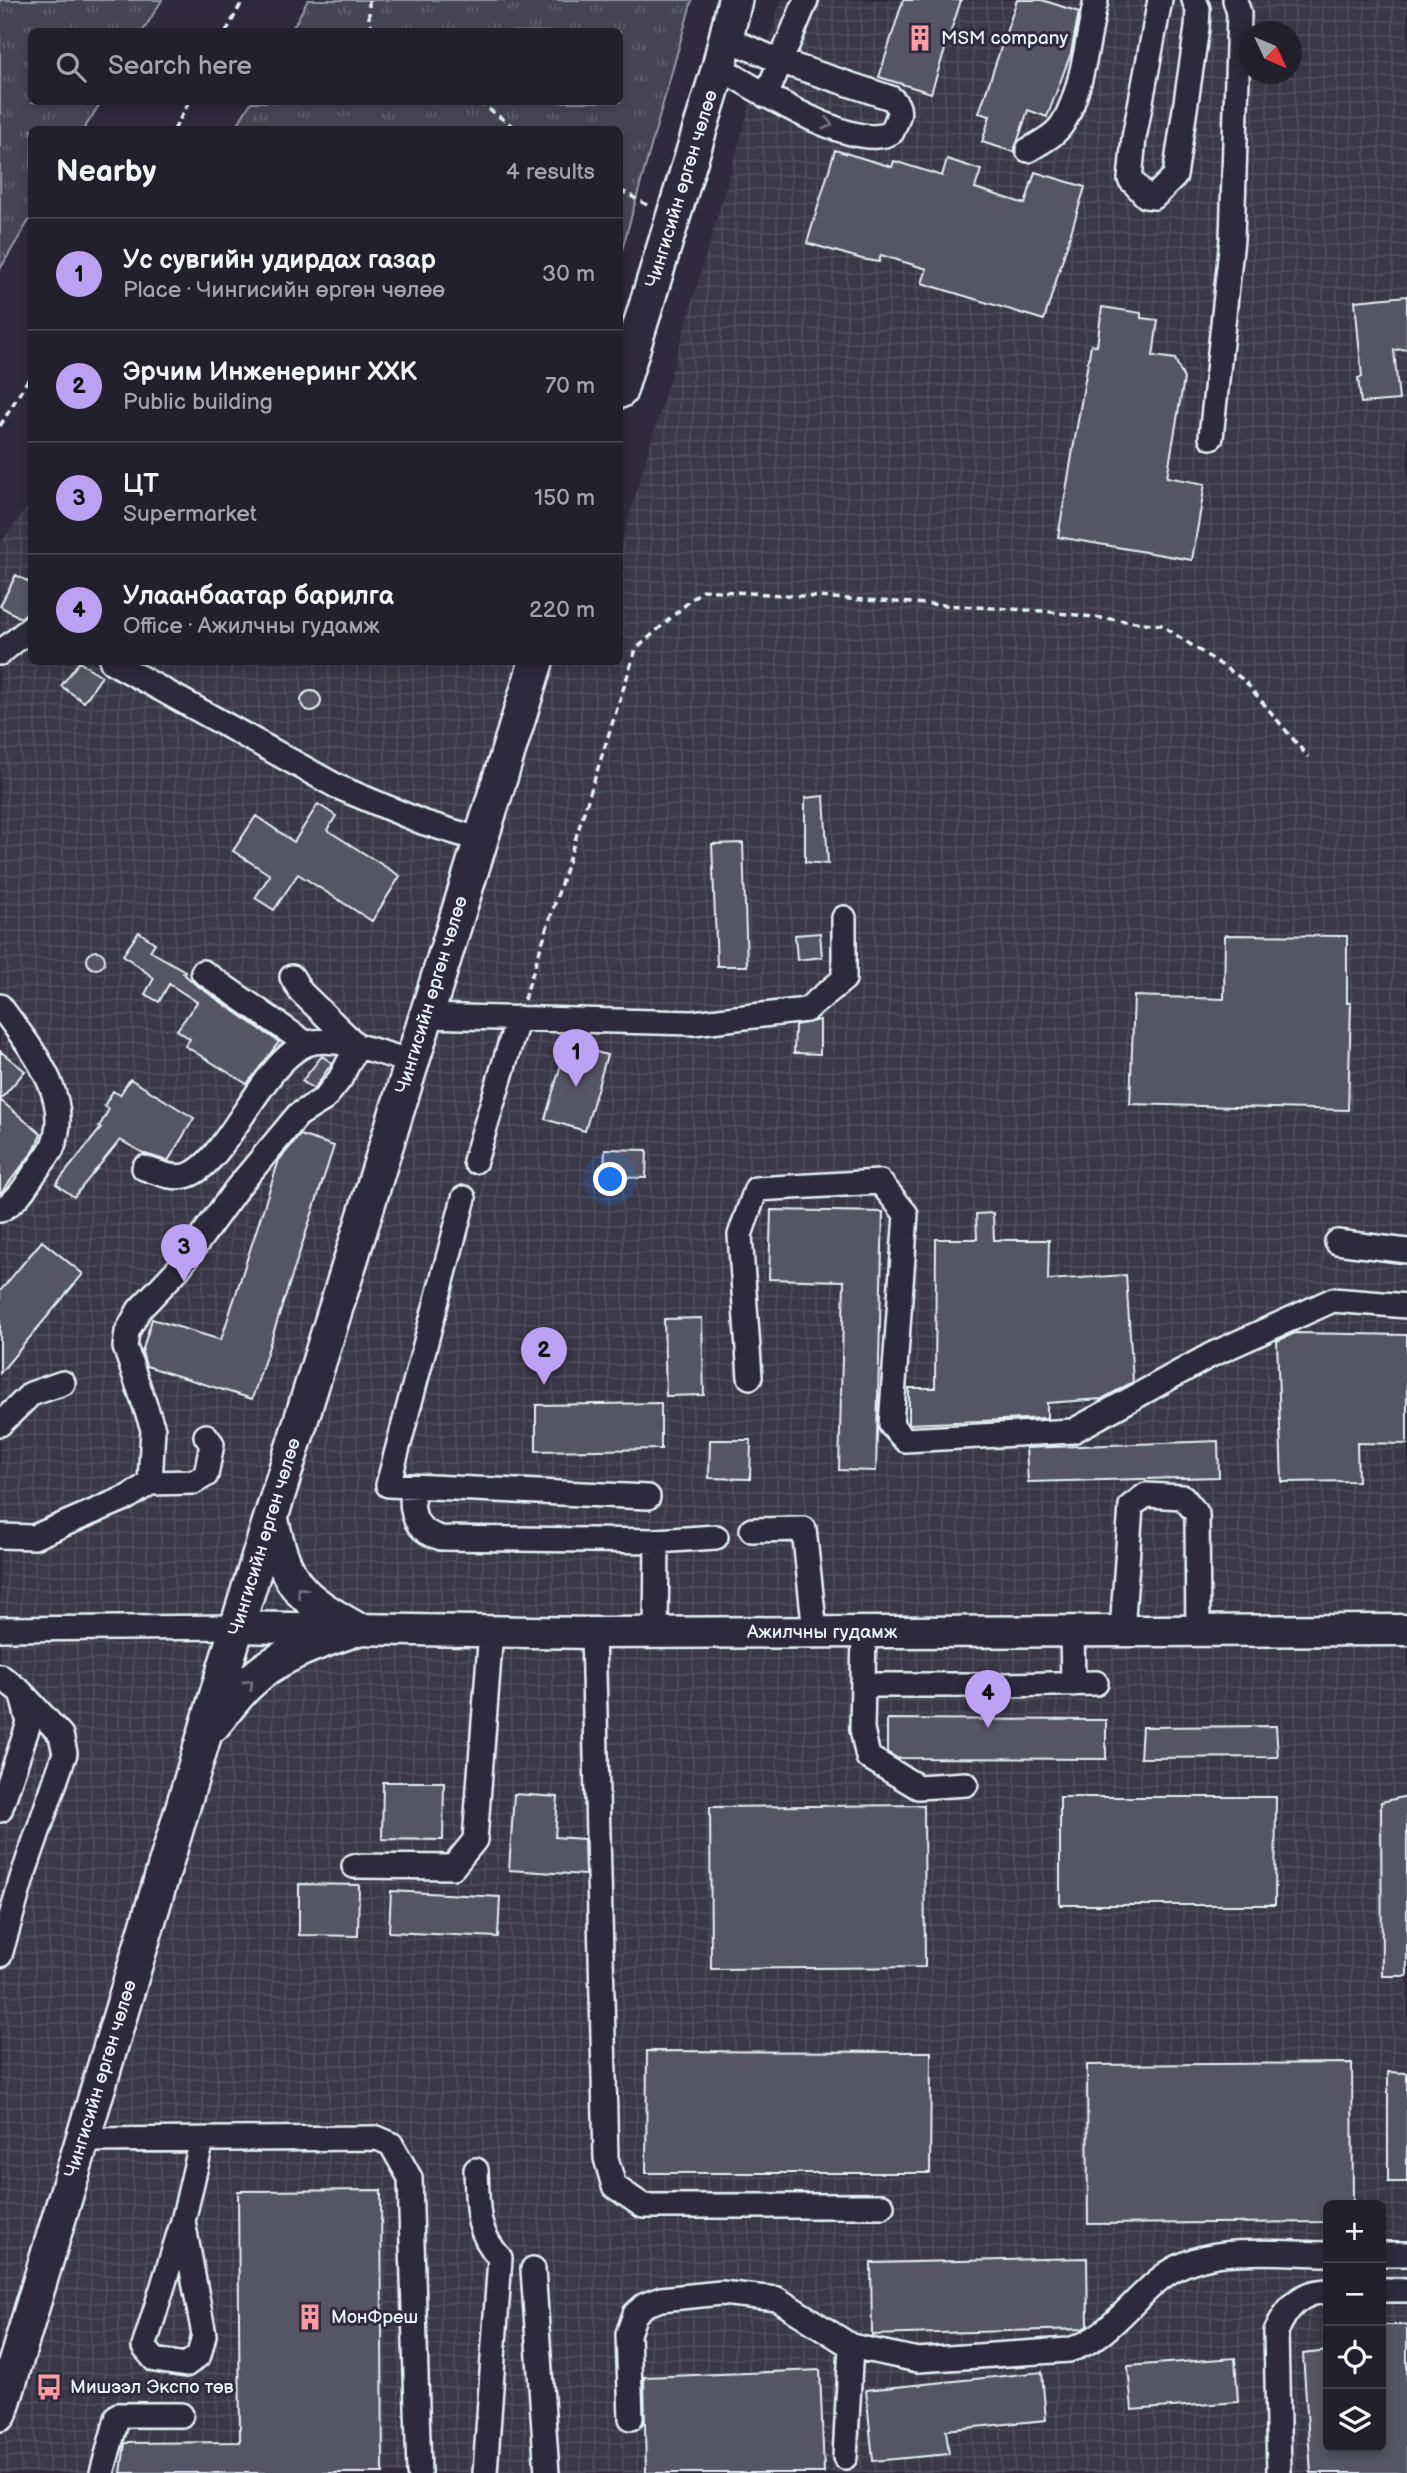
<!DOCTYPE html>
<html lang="en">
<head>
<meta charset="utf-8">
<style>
	:root { --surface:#23202e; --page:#2b2836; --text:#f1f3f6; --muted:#a3a3aa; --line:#403e4a; --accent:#bca0f2 }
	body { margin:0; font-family:"Balsamiq Sans",sans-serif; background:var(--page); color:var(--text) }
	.controls { position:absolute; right:21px; bottom:21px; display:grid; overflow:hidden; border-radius:10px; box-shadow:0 4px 10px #0003 }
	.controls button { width:63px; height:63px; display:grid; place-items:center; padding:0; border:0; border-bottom:2px solid var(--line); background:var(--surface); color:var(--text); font:35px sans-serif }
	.compass { position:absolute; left:1239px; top:21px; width:63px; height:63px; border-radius:50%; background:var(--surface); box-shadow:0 4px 10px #0003; rotate:134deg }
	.you { position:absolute; left:611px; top:1180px; width:24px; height:24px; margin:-18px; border:5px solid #fff; border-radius:50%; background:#1a73e8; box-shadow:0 0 0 10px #1a73e833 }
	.badge { display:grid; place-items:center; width:46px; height:46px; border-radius:50%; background:var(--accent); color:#111; font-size:23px; font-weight:700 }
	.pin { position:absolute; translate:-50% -58px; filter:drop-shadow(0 2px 4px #0008) }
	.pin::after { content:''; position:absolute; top:37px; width:24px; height:21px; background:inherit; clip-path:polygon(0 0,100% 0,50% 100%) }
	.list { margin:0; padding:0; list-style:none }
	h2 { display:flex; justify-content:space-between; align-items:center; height:91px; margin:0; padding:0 28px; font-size:30px }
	h2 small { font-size:23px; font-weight:400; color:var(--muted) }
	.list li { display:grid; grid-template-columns:46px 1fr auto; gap:21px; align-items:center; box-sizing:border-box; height:112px; padding:0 28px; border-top:2px solid var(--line) }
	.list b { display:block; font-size:26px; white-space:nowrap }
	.list p { margin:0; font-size:23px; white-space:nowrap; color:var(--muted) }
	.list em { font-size:23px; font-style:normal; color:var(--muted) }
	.icon { flex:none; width:38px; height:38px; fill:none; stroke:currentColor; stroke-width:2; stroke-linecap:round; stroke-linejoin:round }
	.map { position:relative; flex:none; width:1407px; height:2473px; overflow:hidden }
	.search { position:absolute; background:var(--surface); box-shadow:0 4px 10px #0003; left:28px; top:28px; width:595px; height:77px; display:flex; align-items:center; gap:18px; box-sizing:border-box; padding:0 24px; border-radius:10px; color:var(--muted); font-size:26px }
	.panel { position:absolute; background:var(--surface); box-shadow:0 4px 10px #0003; left:28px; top:126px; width:595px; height:539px; border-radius:10px }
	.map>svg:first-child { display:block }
</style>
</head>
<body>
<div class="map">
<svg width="1407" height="2473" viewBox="0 0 1407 2473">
	<defs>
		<pattern id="industrial-grid" width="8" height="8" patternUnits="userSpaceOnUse" patternTransform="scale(1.75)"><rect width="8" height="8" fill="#3b3749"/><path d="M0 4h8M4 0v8" fill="none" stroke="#4e4b5b"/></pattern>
		<pattern id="grass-tufts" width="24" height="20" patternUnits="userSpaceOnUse" patternTransform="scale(1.75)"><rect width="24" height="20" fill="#464455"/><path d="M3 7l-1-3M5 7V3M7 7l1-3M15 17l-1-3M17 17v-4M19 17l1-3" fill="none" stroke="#615f6e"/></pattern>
	</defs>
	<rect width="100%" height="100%" fill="#2f2a3d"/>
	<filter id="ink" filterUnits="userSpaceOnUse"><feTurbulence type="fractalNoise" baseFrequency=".0143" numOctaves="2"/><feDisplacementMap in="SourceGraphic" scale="14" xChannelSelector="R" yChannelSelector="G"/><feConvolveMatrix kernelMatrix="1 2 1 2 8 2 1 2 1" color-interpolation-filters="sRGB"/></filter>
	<g filter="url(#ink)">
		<!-- industrial -->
		<path fill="url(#industrial-grid)" fill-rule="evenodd" d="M781,0H1407V2473H0V544L31,502L32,662H620V547ZM1250,32H1292V74H1250ZM1328,2205H1381V2447H1328Z"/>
		<!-- grass -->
		<path fill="url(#grass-tufts)" stroke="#979aa6" stroke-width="2" d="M0,0H162L143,31L32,32V102H101L84,129L32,130L31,217L0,269Z
			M308,0H692L620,257V130L235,129L251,102H620V32L291,31Z"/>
		<!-- building -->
		<path fill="#575565" stroke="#e8f1f8" stroke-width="2" d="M903,0H961L931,93L879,77Z
			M1017,0H1042L1079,12L1071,53L1047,117L1028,110L1014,152L982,142L990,116L979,113Z
			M835,150L892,167L894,161L942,176L947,159L981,170L975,188L1025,204L1035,172L1085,187L1044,320L922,283L927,269L881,255L879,262L862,259L807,243Z
			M1407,296V349L1394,350L1399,400L1361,403L1358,378L1362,377L1355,301Z
			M1102,307L1141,313V318L1158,320L1153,356L1175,359L1184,379L1167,477L1205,484L1192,560L1058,537L1091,345L1097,346Z
			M16,575L32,584V607L21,618L0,606Z
			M79,662L102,676L84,702L61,686Z
			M301 701a10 10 0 1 1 20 0a10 10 0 1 1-20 0Z
			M824,796L828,864L805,862V798Z
			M318,804L336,816L327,830L400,876L372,921L298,874L274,910L255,898L270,875L233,851L256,816L294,842Z
			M743,843L747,966H717L712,844Z
			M139,932L155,943L150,951L185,971L183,973L195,984L279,1042L247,1084L185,1046L190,1039L177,1030L197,1002L169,984L159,1002L145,994L154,978L123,955Z
			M820,933L822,957L797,960L795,935Z
			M1225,935L1347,936V1003H1351L1348,1110L1130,1104L1134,996L1224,999Z
			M87 960a9 9 0 1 1 18 0a9 9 0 1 1-18 0Z
			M820,1020V1054L794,1053L795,1025Z
			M567,1044L607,1055L585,1131L545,1119Z
			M0,1051L25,1071L0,1100L41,1134L35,1149L0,1194Z
			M322,1056L332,1063L314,1089L302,1081Z
			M130,1079L194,1118L168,1161L145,1154L120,1140L74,1197L56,1184L101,1128L99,1127L109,1109L104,1106L113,1091L120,1095Z
			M300,1135L334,1146L252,1399L146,1366L142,1352L152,1319L221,1340L279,1160Z
			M605,1149L647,1150L646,1178L604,1177Z
			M771,1210L883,1212L876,1471L839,1470L844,1281L769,1279Z
			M993,1213L994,1240H1049L1048,1280L1126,1275L1133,1382L1102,1399L1047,1403V1418L909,1424V1388H935L936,1239H977L976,1214Z
			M42,1241L83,1274L0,1373V1291Z
			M702,1318L704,1395L666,1396L664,1319Z
			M1295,1333L1407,1335V1444L1357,1443L1358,1481L1282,1482L1277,1341Z
			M661,1403V1449L536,1451V1405Z
			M710,1440H751L750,1479L709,1478Z
			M1218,1441L1219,1477L1028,1482L1026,1448Z
			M887,1719L1106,1720V1759L897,1758L887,1752Z
			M1276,1726L1278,1757L1140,1758L1142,1727Z
			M383,1782H444L443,1840L382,1839Z
			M514,1794L558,1797L555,1837L584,1839L585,1875L509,1870Z
			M1407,1796V1976H1382L1381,1802Z
			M1060,1797H1276L1275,1905H1060Z
			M924,1805L925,1967L711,1969L710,1807Z
			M299,1884L359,1885L358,1936L299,1935Z
			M391,1891L500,1897L498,1937L389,1932Z
			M647,2051L931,2052L930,2173H646Z
			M1352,2063L1353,2205H1328V2222L1088,2224L1087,2065Z
			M1388,2072L1407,2073V2182H1388Z
			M381,2190L383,2473H121L125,2443L240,2442L238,2191Z
			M1087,2258L1088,2326L1082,2329L872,2335L871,2263Z
			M1381,2325H1407V2473H1311L1303,2354L1328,2351V2447H1381Z
			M1235,2358L1238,2402L1132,2410L1128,2366Z
			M820,2370L824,2473H646L644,2377Z
			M1042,2372L1046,2420L946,2430L949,2454L873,2461L866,2390Z"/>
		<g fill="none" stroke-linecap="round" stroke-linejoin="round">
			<!-- minor casing -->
			<g stroke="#e8f1f8" stroke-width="28">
				<path id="minor" d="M1160,0L1134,138L1130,179L1146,196L1154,197L1175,176L1197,28L1198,9L1194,0
					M719,67C752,87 857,154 892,132C898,117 904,109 891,98L782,62L730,40
					M766,96L806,0
					M1028,150C1040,143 1055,136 1063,123C1082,92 1088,36 1096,0
					M1211,437L1232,239L1239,13L1235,0
					M0,653L32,627
					M112,662L338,787L422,822L481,840
					M203,972L307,1044
					M0,1006C28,1045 75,1097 52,1148C48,1156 41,1164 36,1171C25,1187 18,1201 0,1210
					M425,1016L693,1023L806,1010L844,979V918
					M475,1161L518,1018
					M144,1168C157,1172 171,1179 185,1176C225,1168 261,1061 307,1044C333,1034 385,1054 411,1062
					M464,1198L388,1485L648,1497
					M1337,1242L1407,1251
					M750,1377L740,1235L756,1189L880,1182L906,1214L891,1425L905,1440L1073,1431L1211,1355L1333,1300L1407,1306
					M0,1424L31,1394L63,1383
					M150,1483L194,1482L206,1475L212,1444L206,1436
					M412,1498C412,1521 420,1532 441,1538L657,1541L716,1537
					M752,1530L804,1529L815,1632
					M0,1536L34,1537L128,1497L150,1483L153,1429L125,1347L127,1332L139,1310L179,1268L237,1188L298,1115L324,1099L340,1079L357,1046L301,992L292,977
					M0,1629L237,1627
					M1072,1631L1073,1684
					M1122,1631L1131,1506L1146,1495L1183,1497L1197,1514L1198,1631
					M864,1632L862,1729L868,1757L918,1787L966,1784
					M593,1633L606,2158L614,2186L643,2206H882
					M656,1633L657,1541
					M0,1676L21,1692L29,1723L0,1810
					M863,1685H992
					M1007,1685L1096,1683
					M354,1866L453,1867L475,1840L491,1631
					M0,1955L22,1878L65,1753L61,1735L21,1692
					M82,2140L377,2138L391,2144L410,2178L419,2473
					M476,2170C478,2206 474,2229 500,2258L485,2473
					M183,2221L204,2335L199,2355L186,2365L155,2360L144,2347L183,2221L202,2140
					M1381,2254H1407
					M533,2269L547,2473
					M1381,2290H1407
					M631,2418L628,2334L635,2314L645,2305L661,2299L721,2293L777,2299L851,2346L918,2360L1069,2350C1108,2339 1129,2303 1161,2278C1207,2242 1274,2254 1328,2254
					M845,2457L851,2346
					M102,2473L118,2415H181
					M1279,2473L1276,2332C1286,2308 1300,2292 1328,2291"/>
			</g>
			<!-- major casing -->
			<g stroke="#e8f1f8" stroke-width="35">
				<path id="major" d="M237,1627L593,1633L1407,1630"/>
			</g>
			<!-- highway casing -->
			<g stroke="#e8f1f8" stroke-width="38">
				<path id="highway" d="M620,391L719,67L735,0
					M271,1518C286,1584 297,1596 356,1629
					M213,1725C225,1711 236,1695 249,1683C278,1654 319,1642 356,1629
					M0,2414L237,1627L536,662"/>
			</g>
			<!-- path -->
			<path stroke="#e8f1f8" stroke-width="3.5" stroke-dasharray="7 5" stroke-linecap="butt" d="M369,0V23L381,32
				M226,32L243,0
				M479,102L518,130
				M174,130L189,102
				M620,190L649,206
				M0,426L32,373
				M524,1000L636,649L702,590L1042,611L1161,625L1244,680L1308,757"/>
			<!-- minor -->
			<use href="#minor" stroke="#2f2a3d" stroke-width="23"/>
			<!-- major -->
			<use href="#major" stroke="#2f2a3d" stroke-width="30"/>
			<!-- highway -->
			<use href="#highway" stroke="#2f2a3d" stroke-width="33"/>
		</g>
		<!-- one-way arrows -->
		<defs><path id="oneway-chevron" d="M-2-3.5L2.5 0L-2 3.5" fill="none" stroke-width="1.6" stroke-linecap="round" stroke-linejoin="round" transform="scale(1.75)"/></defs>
		<g stroke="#70707e">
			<use href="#oneway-chevron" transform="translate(828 124) rotate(17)"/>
			<use href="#oneway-chevron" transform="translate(301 1591) rotate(-131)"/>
			<use href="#oneway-chevron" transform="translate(249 1684) rotate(-45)"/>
		</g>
	</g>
	<!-- icons -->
	<defs>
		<g id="building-bare" transform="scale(2.1)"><path d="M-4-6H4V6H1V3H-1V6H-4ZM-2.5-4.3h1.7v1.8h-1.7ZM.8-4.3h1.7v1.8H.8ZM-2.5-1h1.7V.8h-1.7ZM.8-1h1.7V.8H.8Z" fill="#ff9aa2" stroke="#2f2a3d" stroke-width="2.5" paint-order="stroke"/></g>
		<g id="bus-bare" transform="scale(2.1)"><path d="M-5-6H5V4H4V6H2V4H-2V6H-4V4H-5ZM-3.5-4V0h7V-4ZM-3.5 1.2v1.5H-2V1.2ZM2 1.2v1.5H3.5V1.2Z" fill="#ff9aa2" stroke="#2f2a3d" stroke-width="2.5" paint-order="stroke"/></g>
	</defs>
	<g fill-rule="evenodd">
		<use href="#building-bare" x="920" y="38"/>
		<use href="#building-bare" x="310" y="2317"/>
		<use href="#bus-bare" x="49" y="2387"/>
	</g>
	<g text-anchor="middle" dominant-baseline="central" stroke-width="6" stroke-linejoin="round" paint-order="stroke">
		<!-- poi labels -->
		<g font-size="19" fill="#e8f1f8" stroke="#2f2a3d" text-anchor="start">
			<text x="941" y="38">MSM company</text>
			<text x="331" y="2317">МонФреш</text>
			<text x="70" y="2387">Мишээл Экспо төв</text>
		</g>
		<!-- street labels -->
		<g font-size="19" fill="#e8f1f8" stroke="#2f2a3d">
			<text transform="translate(682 189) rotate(-73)">Чингисийн өргөн чөлөө</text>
			<text transform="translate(432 995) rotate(-73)">Чингисийн өргөн чөлөө</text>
			<text transform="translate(265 1537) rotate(-73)">Чингисийн өргөн чөлөө</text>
			<text x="822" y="1632">Ажилчны гудамж</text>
			<text transform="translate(101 2079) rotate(-73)">Чингисийн өргөн чөлөө</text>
		</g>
	</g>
</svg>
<div class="controls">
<button>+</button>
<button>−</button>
<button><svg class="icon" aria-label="locate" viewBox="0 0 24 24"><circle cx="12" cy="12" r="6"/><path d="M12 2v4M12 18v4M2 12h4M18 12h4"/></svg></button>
<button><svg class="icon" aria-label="layers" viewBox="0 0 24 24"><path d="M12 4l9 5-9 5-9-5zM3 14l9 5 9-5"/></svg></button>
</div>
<svg class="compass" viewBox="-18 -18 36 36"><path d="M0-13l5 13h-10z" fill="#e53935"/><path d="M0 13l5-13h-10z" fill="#a3a3aa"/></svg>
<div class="you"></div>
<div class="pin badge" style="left:576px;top:1087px">1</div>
<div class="pin badge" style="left:544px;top:1385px">2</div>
<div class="pin badge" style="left:184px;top:1282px">3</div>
<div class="pin badge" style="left:988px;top:1728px">4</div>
<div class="search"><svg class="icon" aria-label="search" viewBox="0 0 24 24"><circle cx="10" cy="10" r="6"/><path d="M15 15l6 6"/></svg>Search here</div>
<section class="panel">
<h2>Nearby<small>4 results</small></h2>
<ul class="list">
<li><span class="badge">1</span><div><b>Ус сувгийн удирдах газар</b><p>Place · Чингисийн өргөн чөлөө</p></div><em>30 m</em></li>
<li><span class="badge">2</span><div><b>Эрчим Инженеринг ХХК</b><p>Public building</p></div><em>70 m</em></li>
<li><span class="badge">3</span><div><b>ЦТ</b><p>Supermarket</p></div><em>150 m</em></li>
<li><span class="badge">4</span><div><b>Улаанбаатар барилга</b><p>Office · Ажилчны гудамж</p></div><em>220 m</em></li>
</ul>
</section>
</div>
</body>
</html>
